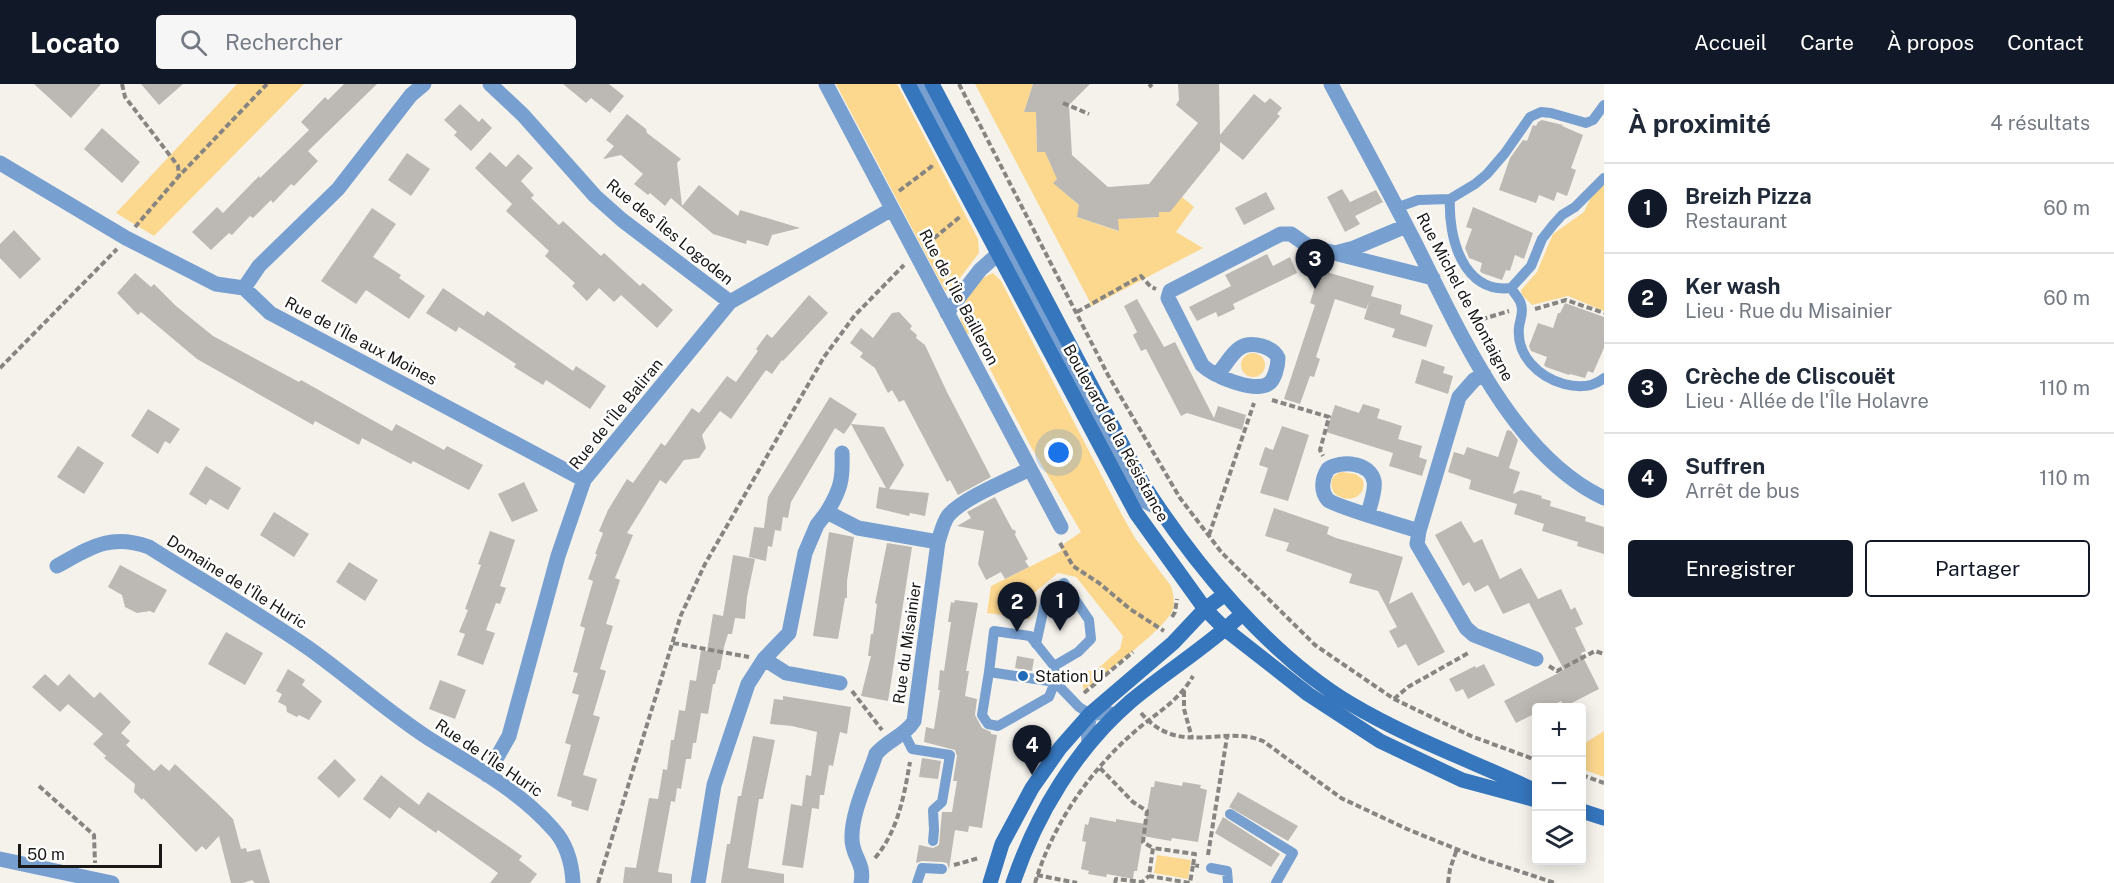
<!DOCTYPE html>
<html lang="fr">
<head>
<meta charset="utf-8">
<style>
	:root { --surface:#fff; --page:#f6f6f7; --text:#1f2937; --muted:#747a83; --line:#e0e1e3; --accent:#111827 }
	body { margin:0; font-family:"Public Sans",sans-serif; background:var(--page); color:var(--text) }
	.controls { position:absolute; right:18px; bottom:18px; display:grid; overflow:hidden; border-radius:6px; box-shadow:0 3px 15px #0003 }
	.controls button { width:54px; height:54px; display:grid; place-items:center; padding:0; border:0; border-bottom:2px solid var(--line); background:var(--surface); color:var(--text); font:30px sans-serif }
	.scale { position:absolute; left:18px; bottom:15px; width:144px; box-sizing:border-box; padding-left:6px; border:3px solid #191816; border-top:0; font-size:16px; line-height:21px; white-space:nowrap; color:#191816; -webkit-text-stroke:4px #fff; paint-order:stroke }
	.you { position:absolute; left:1059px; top:369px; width:21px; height:21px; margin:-15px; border:4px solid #fff; border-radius:50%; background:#1a73e8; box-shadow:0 0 0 9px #1a73e833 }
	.badge { display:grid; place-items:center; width:39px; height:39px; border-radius:50%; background:var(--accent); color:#fff; font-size:20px; font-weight:700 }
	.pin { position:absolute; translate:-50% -50px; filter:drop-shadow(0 2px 3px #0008) }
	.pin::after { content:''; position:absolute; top:32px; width:21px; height:18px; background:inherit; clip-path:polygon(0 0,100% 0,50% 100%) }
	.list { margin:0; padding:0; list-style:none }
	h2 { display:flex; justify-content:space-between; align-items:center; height:78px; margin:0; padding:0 24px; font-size:26px }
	h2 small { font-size:20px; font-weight:400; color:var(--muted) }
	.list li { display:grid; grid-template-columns:39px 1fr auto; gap:18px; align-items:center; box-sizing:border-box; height:90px; padding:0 24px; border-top:2px solid var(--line) }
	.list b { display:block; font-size:22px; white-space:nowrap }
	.list p { margin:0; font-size:20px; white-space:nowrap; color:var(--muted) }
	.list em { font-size:20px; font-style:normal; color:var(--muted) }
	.actions { display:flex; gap:12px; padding:18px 24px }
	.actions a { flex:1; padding:14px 0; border:2px solid var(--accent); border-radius:6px; text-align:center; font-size:21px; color:var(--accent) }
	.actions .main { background:var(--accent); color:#fff }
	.icon { flex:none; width:33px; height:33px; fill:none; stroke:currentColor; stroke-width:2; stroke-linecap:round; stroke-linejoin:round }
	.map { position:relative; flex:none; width:1604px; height:799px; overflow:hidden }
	header { display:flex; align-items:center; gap:36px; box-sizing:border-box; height:84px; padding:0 30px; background:var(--accent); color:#fff }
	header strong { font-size:28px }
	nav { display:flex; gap:33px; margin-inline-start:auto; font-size:21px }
	.search { width:420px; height:54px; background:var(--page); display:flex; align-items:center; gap:15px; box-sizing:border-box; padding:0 21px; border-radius:6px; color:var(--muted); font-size:22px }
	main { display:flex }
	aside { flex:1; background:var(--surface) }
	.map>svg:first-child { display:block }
</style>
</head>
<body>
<header>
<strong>Locato</strong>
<div class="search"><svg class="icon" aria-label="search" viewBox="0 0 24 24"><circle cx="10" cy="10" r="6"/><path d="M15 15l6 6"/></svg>Rechercher</div>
<nav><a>Accueil</a><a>Carte</a><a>À propos</a><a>Contact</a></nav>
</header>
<main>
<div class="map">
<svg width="1604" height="799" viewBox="0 0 1604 799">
	<rect width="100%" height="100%" fill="#f5f2ec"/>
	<!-- green -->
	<path fill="#fcd88f" d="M237,0H304L154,152L116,129Z
		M836,0H897L978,155L979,169L950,207L947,208L944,205Z
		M975,0H1033L1024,28H1036L1037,68H1047C1048,78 1053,86 1059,93L1054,99L1083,125L1077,133L1118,147V135L1159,133V128H1169L1182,113L1194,123L1176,148L1203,164L1092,222Z
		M1604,99V227L1568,212L1532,221L1522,211L1521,206L1537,188L1553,150L1584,128L1593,109Z
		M993,189L1001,197L1122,431L1135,454L1171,502C1173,509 1175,517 1173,525C1168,543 1102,591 1084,606L1081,595L1086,587H1095L1120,565L1123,552L1076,493L1058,489L1034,509L1030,535L987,529L991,502L1061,467L1065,459L1081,448L1030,361L972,251L963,248C954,229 973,195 993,189Z
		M1241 281a12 12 0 1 1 24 0a12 12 0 1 1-24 0Z
		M1342,388L1356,390L1363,396C1367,415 1346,420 1334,409C1329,398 1331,391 1342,388Z
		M1604,647V693L1582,685V661Z
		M1157,771L1191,776L1188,795L1154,789Z"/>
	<!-- building -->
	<path fill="#bcb9b4" d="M34,0H101L71,34Z
		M141,0H183L159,21Z
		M344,0H377L308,67L318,77L294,102L291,100L273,119L271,116L253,134L250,132L232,151L229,149L211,166L192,148L217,123L223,129L259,92L260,94L309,46L301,38L325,13L328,16Z
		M563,0H609L624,12L610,29L591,14L586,19Z
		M1033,0H1090L1069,21L1072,71L1108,103L1149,100L1198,39L1176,21L1179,16L1178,0H1219L1220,51L1254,10L1265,19L1270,14L1282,24L1277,30L1280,32L1243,76L1220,58V66L1170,128H1159V133L1118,135L1119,147L1077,133L1079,121L1053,99L1057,95L1045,68H1037L1036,28H1024Z
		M460,20L479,38L482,34L492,44L471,67L454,51L457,48L444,36Z
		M627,30L646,45L647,49L681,75L677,79L682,122L699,101L738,132L740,126L800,144L772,151L768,162L747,156L746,160L713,150L671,114L665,122L650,109L648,111L634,100L643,90L621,71L603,75L614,62L606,56Z
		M1542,36L1563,41L1562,42L1583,51L1571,84L1576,86L1567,112L1557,108L1554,117L1539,111L1536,119L1499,106L1510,74L1523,56L1527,57L1533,41L1536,42L1538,38Z
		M102,44L140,78L122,99L84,65Z
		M490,68L506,83L518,70L533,84L521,97L534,111L531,114L559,141L563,137L601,172L604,169L640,202L643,199L673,226L657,244L621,211L614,218L599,204L587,217L572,202L575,199L545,172L549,167L506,127L512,120L475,84Z
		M407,69L430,85L411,112L388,96Z
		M1342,105L1350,118L1376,106L1383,118L1355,132L1360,140L1345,148L1327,113Z
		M1266,108L1275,125L1244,141L1235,124Z
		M1473,123L1533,149L1524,175L1515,171L1510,187L1506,186L1502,196L1482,189L1480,187L1482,179L1469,174L1465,164L1472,145L1466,143Z
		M372,124L396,140L373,173L401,191L399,194L425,212L409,235L366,206L356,220L321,197Z
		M14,146L41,175L20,195L0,174V160Z
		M1267,170L1273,182L1290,173L1297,189L1233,220L1235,225L1218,233L1216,228L1197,237L1189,223L1231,202L1225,191Z
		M1320,186L1374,202L1371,212L1402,221L1400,230L1433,241L1426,263L1392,253L1395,245L1364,235L1369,218L1366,225L1335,215L1316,273L1320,275L1314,293L1310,292L1300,320L1284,315L1315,221L1310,219Z
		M135,189L151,203L154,200L176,222L213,252L299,298L301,296L392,347L396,340L444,366L447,362L483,381L469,406L413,377L411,380L362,354L359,361L315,337L313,341L197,275L141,228L138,231L117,209Z
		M443,204L484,232L487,227L573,287L576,282L606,302L590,325L546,296L543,301L514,283L516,280L459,243L456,248L426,229Z
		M809,211L828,229L783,277L782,276L772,290L766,286L731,335L720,327L702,351L706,364L699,374L684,376L666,400L660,396L627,449L633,451L615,494L620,496L606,540L613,542L600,585L606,587L593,631L600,633L583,691L597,695L588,727L571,722L572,717L557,712L571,661L565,659L579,611L572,609L578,589L573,588L585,544L580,542L593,497L588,495L597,470H595L603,449L599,447L608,426L627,395L633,399L661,359L665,362L692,324L699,329L727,292L736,298L758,267L756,265L767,250L772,254Z
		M1137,215L1164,263L1175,258L1214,334L1218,322L1246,331L1242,346L1187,329L1181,332L1146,265L1141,267L1133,251L1137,248L1124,222Z
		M1565,219L1604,233V264L1593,289L1588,287L1585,294L1570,290L1569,291L1546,283L1544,281L1547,273L1531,267L1529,262L1538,239L1553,244L1558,229H1560Z
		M899,228L912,242L910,245L917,251L916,254L925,261L947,308L991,393L958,411L950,396L947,398L904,316L899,318L892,306L888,309L875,284L860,273L863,269L850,259L861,244L873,254L892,229Z
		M1422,275L1445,283L1443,289L1453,292L1448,310L1415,299Z
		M830,313L857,330L851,340L884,343L904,381L889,405L929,409L925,432L910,429L909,432L876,424L879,403L886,404L851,340L844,350L835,344L791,418L788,434L783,433L781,447L775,446L772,463L768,462L766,477L749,473L754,443L764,444L768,413Z
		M1363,320L1380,325L1377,334L1402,342L1398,355L1422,362L1419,373L1427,376L1422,392L1389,382L1393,369L1326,348L1335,321L1359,329Z
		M148,325L180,345L170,360L165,357L158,370L131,352Z
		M1282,342L1309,351L1288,417L1260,409L1268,384L1259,381L1265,363L1273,366Z
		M1507,346L1511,347L1518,356L1509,384L1520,388L1513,410L1521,406L1542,412L1541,414L1551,417L1550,422L1586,433L1585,437L1604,443V470L1577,462L1578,458L1542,447L1544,440L1514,430L1517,420L1469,405L1471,396L1448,388L1454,368L1464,371L1467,363L1498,373Z
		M78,362L104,379L84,410L57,393Z
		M206,382L241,404L228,426L210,415L206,421L189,410Z
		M524,398L538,427L512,438L498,410Z
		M995,413L1012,445L1016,447L1015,451L1028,475L1025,477L1029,483L1005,495L1001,488L986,496L978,480L984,447L957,442L971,434L967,428Z
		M1274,424L1329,443L1327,450L1336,454L1403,473L1389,520L1412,508L1445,568L1418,582L1406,560L1398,564L1389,547L1397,543L1378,507L1349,499L1352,490L1286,467L1289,459L1265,452Z
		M274,428L309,450L294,473L260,451Z
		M1461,437L1474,459L1482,455L1500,495L1521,484L1538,515L1561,505L1571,526L1575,523L1583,540L1575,544L1586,567L1581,569L1599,605L1564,623L1561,617L1549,624H1536V629L1516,639L1504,617L1564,586L1529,519L1503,530L1488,501L1475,508L1469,498L1463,502L1435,451Z
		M490,447L515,456L500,502L506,504L500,520L496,519L486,546L495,549L483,581L457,571L465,550L459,548L468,526L465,525L481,481L478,480Z
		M829,448L854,453L847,497V514H845L838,555L813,552Z
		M887,459L912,463L888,617L861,612L871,572H868L871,550H873L874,543L877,520L875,519Z
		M733,471L755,475L747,513L745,535L735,534L732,550H728L724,563L720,586H718L715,600H713L708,630L701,629L696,659H693L691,675H686L681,705L677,704L675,718L671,717L658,788L672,790V799H623L625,783L636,784L649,714L658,715L663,685L667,686L671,656H674L679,626L685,627L690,596L696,597L701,566L707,567L713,530L723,532Z
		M349,478L378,496L365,517L336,498Z
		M120,481L167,506L154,529L150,527L137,529L125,523L122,511L108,503Z
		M955,516L978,519L966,587H969L965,612L977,615L975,631L982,644L991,648V650L997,651L982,744L969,742L968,748L955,746L949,785L947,779L942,778L922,777L916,779L919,761L933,764L939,761L942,728H952L957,697H953L957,672L955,666L924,658L926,643L934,645L940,606H938L940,586L944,587L951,538H948L951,518L954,519Z
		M226,548L263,569L245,601L208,580Z
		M1017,572L1034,575L1032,587L1015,584Z
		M1484,580L1495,601L1468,615L1463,605L1456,608L1449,595L1475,582L1476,584Z
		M288,585L305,596L302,601L322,617L309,636L299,631L297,633L287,628L286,622L278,618L282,610L276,607Z
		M45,590L58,602L69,590L94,614L100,608L131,638L121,649L130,657L126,661L154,687L161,680L169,687L175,680L218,720L233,735L241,765L246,764L247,768L260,765L270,799H255L252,796L243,799H231L219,752L206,766L202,762L196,768L143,714L142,716L134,708L135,700L104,674L106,672L93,660L103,650L68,620L60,628L32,603Z
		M440,596L466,606L455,635L429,625Z
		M783,612L851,623L847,650L840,648L833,682L829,681L824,711H820L819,725L812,724L803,784L782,781L791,720L802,722L806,691L811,692L817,648L792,642L770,640L774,615L783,616Z
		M753,652L775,656L763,715H759L748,784L784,790V799H721L727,760H730L738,712H741Z
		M922,674L941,677L938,695L919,693Z
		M335,675L356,696L339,714L317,694Z
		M381,691L419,721L428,708L508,762L522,772L519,776L537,790L530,799H490L498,789L438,746L436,749L399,723L390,735L363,715Z
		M1155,697L1182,702L1183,698L1201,701L1200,704L1207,706L1198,758L1172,754L1171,757L1143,752L1151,703H1154Z
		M1238,708L1298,742L1288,757L1229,723Z
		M1090,733L1116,738V735L1145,740L1137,787H1134L1133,795L1107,790L1106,793L1088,790L1089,787L1081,785L1086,758L1082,757L1085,740L1088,741Z
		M1223,733L1280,770L1271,783L1215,749Z"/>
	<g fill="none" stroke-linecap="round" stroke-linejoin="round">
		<!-- path -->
		<path stroke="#878581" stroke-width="4" stroke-dasharray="6 3" stroke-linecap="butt" d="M122,0L125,13L178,82L179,92
			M959,0L1108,291L1180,414L1222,469L1315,561L1394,615L1471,652L1536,676
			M1149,3L1152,0
			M1063,19L1089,30
			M899,107L931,83L933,79
			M135,143L179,92L267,0
			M927,160L961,132
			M1535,225L1566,216L1604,229
			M1077,228L1141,192L1151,203L1156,205
			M1473,238L1509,227
			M0,284L117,165
			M1272,316L1329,333L1320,366L1323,372
			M1209,451L1254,319
			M1060,459L1073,482L1099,499L1130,525L1164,547
			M1172,533L1175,528L1177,515
			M673,559L749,573
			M1549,582L1557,587L1595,567L1604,570
			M852,607L882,646
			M1184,607V625L1192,654
			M1084,609L1133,568
			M1394,615L1408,603L1470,568
			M1141,629C1180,674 1221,640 1263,657L1341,714L1407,745L1476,773L1555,799
			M1100,684L1133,718L1147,727L1143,758L1153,764
			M1582,691L1604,699
			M39,702L94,751L95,779
			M1208,771L1227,653
			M875,774C898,747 904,712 910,678
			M954,781L979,774
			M1193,781L1195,770L1153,764L1149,792L1190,799L1193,781L1199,782
			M1037,791L1077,799
			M598,799L681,531L705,480L824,273L855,231L904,181
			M1035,799C1053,739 1092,683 1140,643C1160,627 1180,615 1193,592
			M1115,799L1116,795L1142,798L1149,792
			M1448,799L1450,785L1457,765"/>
		<!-- lane -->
		<path stroke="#77a0d1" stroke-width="10" d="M920,0L1124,388L1145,420L1161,429
			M1604,21L1593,36L1586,39L1551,29L1541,28L1530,33L1505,69L1487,90L1475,100L1450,115C1448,153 1463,210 1511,204L1531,182L1542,155L1553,141L1562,131L1575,123L1604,94
			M1396,124L1418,116L1450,115
			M1511,204C1514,209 1520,215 1521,220C1524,229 1520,235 1519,243C1516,272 1539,293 1564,300C1579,304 1593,303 1604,294
			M1036,560L1047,510L1064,499L1089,536L1091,555L1078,568L1054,582
			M989,588L994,547L1030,552L1054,582L1055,598L1049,613L998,642L988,640L982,631L989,588L1055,598L1079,623L1090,630
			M904,649L912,665L950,671L942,718L933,726L934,746L933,757
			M1230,730L1293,769L1276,799
			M1211,784L1227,787L1228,799
			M917,799L922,784L942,785"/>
		<!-- street -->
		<path stroke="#77a0d1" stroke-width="15" d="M490,0L523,31L595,112L622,136L730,218
			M826,0L1061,443
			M1331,0C1358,51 1386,102 1412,153C1457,241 1510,370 1604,414
			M0,79L126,154L216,200L244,204L270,229L584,396
			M1338,170L1433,194
			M244,204L259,182L338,105L411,11L424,0
			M947,229L980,186L998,170
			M1484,290L1474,296L1459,313L1419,447L1417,460L1466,544L1474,551L1536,575
			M1217,291C1232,274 1236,255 1262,262C1269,264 1275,267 1278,274C1278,281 1275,296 1268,300C1254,309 1213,292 1202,281L1168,214L1170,207L1281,150H1291L1308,162L1335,169L1354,164L1406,142
			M827,428C841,405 843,395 842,369
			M1368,430C1370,421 1376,406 1374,397C1370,378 1341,376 1328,385C1322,394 1320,407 1328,416C1336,423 1404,442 1419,447
			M57,482C90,464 109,449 149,463C201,496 256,528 307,563C348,592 385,626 428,654C471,681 519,706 553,745C567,760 572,779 573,799
			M764,575L786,589L840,599
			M1089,660L1088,640L1090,630L1102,628L1116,631
			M487,691L509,652L558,472L584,396L730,218L892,125
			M0,775L112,799
			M698,799L714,701L748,600L764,575L789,549L805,469L817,441L827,428L858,444L938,458
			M861,799C865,778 852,773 852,755C851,729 868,695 876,670C887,656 905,652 914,637L938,458C941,449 943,439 948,432C961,415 1010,395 1030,385"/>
		<!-- secondary -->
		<path stroke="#3576bd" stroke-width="15" d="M908,0L1136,429L1205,525L1225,545L1308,610L1380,657L1462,696L1536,716
			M932,0L1143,400C1195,481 1269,571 1351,620C1410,655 1475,678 1536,707
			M1582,727L1604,734
			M990,799L1002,760L1032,704L1060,664L1090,630L1173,559L1205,525L1224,511
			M1013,799C1036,731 1076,664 1131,617C1167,587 1208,562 1242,530"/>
	</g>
	<!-- markers -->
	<circle fill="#1f6cbb" stroke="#fff" stroke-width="2" cx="1023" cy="592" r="6"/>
	<g text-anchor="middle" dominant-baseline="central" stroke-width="5" stroke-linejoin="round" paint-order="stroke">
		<!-- street labels -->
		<g font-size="16" fill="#191816" stroke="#fff">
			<text transform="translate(670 148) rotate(39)">Rue des Îles Logoden</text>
			<text transform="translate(959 213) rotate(62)">Rue de l'Île Bailleron</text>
			<text transform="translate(1465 213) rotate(62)">Rue Michel de Montaigne</text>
			<text transform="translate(361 257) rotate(28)">Rue de l'Île aux Moines</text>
			<text transform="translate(616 330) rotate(-51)">Rue de l'Île Baliran</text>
			<text transform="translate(1116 349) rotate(61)">Boulevard de la Résistance</text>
			<text transform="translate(237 498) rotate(32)">Domaine de l'Île Huric</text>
			<text transform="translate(907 559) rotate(-82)">Rue du Misainier</text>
			<text transform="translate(489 674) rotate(34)">Rue de l'Île Huric</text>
		</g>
		<!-- poi labels -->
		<g font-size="16" fill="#191816" stroke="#fff" text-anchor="start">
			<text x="1035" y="592">Station U</text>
		</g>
	</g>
</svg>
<div class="controls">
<button>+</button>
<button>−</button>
<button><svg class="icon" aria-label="layers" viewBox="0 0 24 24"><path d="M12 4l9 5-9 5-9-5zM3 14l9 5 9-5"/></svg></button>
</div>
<div class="scale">50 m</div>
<div class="you"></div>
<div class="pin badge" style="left:1060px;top:547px">1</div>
<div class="pin badge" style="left:1017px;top:548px">2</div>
<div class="pin badge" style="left:1315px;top:205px">3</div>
<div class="pin badge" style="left:1032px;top:691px">4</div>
</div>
<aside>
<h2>À proximité<small>4 résultats</small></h2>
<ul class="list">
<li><span class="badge">1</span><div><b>Breizh Pizza</b><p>Restaurant</p></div><em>60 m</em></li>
<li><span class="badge">2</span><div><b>Ker wash</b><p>Lieu · Rue du Misainier</p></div><em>60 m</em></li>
<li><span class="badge">3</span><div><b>Crèche de Cliscouët</b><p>Lieu · Allée de l'Île Holavre</p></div><em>110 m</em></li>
<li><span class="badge">4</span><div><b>Suffren</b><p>Arrêt de bus</p></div><em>110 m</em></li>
</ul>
<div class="actions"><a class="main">Enregistrer</a><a>Partager</a></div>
</aside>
</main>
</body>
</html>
